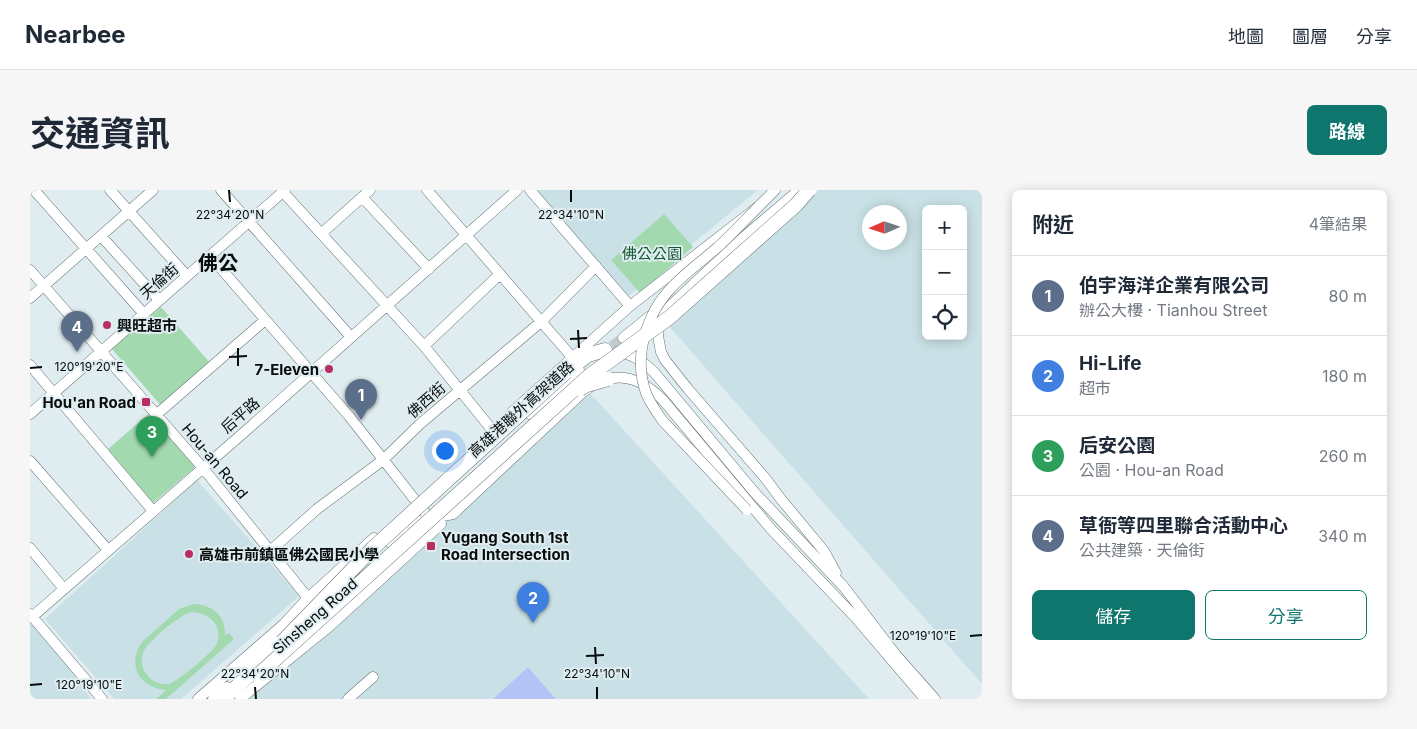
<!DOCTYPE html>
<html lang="zh-TW">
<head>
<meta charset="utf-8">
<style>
	:root { --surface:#fff; --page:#f6f6f7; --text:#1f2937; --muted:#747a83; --line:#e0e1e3; --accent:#0f766e }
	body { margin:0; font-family:Inter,"Noto Sans TC",sans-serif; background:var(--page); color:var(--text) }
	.controls { position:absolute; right:15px; top:15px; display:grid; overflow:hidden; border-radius:8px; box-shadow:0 2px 12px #0003 }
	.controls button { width:45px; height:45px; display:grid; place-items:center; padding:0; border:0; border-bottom:1px solid var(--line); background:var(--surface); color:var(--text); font:25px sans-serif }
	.compass { position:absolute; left:832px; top:15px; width:45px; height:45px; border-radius:50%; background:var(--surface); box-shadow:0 2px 12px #0003; rotate:267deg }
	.you { position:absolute; left:414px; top:260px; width:18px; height:18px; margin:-12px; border:4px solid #fff; border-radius:50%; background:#1a73e8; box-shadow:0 0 0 8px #1a73e833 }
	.badge { display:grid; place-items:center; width:32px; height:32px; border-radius:50%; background:var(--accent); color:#fff; font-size:16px; font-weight:700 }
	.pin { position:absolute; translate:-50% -41px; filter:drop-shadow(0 1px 2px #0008) }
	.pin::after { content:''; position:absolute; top:26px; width:18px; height:15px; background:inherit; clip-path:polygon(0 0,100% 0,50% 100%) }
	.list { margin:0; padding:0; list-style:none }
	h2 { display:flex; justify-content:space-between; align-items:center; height:65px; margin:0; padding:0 20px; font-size:21px }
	h2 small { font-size:16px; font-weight:400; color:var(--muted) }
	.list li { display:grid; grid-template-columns:32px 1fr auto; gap:15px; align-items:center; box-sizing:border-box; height:80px; padding:0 20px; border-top:1px solid var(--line) }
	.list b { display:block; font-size:19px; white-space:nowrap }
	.list p { margin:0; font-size:16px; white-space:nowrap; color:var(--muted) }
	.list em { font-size:16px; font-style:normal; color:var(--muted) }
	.actions { display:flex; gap:10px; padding:15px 20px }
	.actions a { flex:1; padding:11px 0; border:1px solid var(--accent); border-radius:8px; text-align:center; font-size:18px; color:var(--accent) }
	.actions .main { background:var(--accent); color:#fff }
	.icon { flex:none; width:28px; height:28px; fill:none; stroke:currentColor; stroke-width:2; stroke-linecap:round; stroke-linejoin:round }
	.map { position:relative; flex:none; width:952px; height:509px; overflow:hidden; border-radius:8px }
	header { display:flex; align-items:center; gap:30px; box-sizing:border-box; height:70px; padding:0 25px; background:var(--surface); border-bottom:1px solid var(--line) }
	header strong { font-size:24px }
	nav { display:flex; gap:28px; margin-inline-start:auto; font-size:18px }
	.intro { display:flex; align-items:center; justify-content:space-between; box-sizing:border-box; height:120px; padding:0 30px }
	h1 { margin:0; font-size:35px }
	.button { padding:12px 22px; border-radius:8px; background:var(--accent); color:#fff; font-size:18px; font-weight:700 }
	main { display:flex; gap:30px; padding:0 30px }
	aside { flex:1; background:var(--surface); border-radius:8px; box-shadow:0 2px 12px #0003 }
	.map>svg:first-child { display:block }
</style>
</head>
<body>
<header>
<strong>Nearbee</strong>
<nav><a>地圖</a><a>圖層</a><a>分享</a></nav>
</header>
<div class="intro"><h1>交通資訊</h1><a class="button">路線</a></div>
<main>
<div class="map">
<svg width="952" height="509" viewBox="0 0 952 509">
	<rect width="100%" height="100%" fill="#dfedf1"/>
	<!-- built -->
	<path fill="#c9e1e6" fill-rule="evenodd" d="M501,0H728L595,109Z
		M789,0H952V494L639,136ZM896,19H933V146H896ZM839,22H869V52H839Z
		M549,191L839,509H526L498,477L463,509H198Z
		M167,290L269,406L151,509H84L15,429Z
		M0,424L2,427L61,509H0Z"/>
	<!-- green -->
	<path fill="#a2d9af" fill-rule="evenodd" d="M634,24L663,57L610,103L581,70Z
		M131,117L182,175L133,218L82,159Z
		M121,222L166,276L123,313L78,259Z
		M163,414C182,414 196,426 195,445L199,443L204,449L136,509H126L136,500C110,497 97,477 111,453L149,419ZM161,422C180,422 197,439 184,458C179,465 147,492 139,494C121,497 106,477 114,461C119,450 150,425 161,422Z"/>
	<!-- water -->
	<path fill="#b4c2f5" d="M498,477L526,509H463Z"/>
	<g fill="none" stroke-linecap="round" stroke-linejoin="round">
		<!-- minor-tunnel -->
		<path stroke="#bfcbcf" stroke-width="10" stroke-dasharray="10 5" stroke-linecap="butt" d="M570,165L593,148"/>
		<!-- minor casing -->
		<g stroke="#657274" stroke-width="11">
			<path id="minor" d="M4,0L114,124
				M80,0L157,86
				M191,0L321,147
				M397,0L542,167
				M500,0L600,116
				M253,2L394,156L463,241
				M332,7L399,79
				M292,43L340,0
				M71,46L129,110
				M705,55L634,122L630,129L628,146L631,162L635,170L658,199L736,289L750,308L794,361L806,383
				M701,58L769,0
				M180,66L319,226L407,338
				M0,80L173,278L282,413
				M0,108L123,0
				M593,148L625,122
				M394,156L469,85
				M587,162C603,164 612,171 624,182L725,303L814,397L866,465L905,509
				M0,175L123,321
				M572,191C596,181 616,193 633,210L741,339L825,427L895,509
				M482,222L600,116L729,16L745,0
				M0,224L255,0
				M499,224L549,180
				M126,225L235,130
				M0,271L78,360
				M382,332L423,324L553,202L559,198
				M359,352L385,328
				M0,358L34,399
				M240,361L287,319L353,270L390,234L512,131L566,76
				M0,424L72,509
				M2,427L219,238L487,0
				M214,482L255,445
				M168,509L254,434L278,408L344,348
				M183,509L197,497
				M210,509L301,435L411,334
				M318,509L343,487"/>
		</g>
		<!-- highway casing -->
		<g stroke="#657274" stroke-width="15">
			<path id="highway" d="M536,182L558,165L575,160
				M193,509L224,481"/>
		</g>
		<!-- minor -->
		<use href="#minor" stroke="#fff" stroke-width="10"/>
		<!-- highway -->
		<use href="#highway" stroke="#fff" stroke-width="14"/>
		<!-- minor-bridge casing -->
		<g stroke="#657274" stroke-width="11" stroke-linecap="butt">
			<path id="minor-bridge" d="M717,320L632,230C626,221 620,213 616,203C603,167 616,124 642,97C656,82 673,70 688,57C702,44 715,30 729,16"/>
		</g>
		<!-- highway-bridge casing -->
		<g stroke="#657274" stroke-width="15" stroke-linecap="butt">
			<path id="highway-bridge" d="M550,199L557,195L578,189
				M252,452L343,358L536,182
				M228,485L559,186L640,127L766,15L779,0"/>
		</g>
		<!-- minor-bridge -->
		<use href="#minor-bridge" stroke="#fff" stroke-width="10"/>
		<!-- highway-bridge -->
		<use href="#highway-bridge" stroke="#fff" stroke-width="14"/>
	</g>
	<!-- ticks -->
	<path fill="none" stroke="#080c0d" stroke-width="2" d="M199,0L200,12M541,0V12M548,140L549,158M540,149L557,148M208,158V176M199,167L217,166M0,178L12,177M940,446L952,445M565,457L566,474M556,466L574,465M0,495L12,494M225,497L226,509M567,497V509"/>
	<!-- markers -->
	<g fill="#b92d61" stroke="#dfedf1" stroke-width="2">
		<circle cx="77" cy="135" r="5"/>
		<circle cx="299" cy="179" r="5"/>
		<rect x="111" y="207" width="10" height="10" rx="2.5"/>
		<rect x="396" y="351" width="10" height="10" rx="2.5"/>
		<circle cx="159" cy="364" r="5"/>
	</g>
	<g text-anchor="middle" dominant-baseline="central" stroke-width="4" stroke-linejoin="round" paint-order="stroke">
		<!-- park labels -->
		<g font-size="15" fill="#14592e" stroke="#dfedf1">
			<text x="622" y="63">佛公公園</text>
		</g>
		<!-- street labels -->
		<g font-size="15" fill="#080c0d" stroke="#dfedf1">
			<text transform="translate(129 91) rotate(-41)">天倫街</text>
			<text transform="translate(396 210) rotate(-41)">佛西街</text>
			<text transform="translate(491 219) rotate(-42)">高雄港聯外高架道路</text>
			<text transform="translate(210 225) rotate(-41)">后平路</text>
			<text transform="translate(185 271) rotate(50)">Hou-an Road</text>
			<text transform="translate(285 426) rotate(-41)">Sinsheng Road</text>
		</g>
		<!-- poi labels -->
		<g font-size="15" font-weight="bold" fill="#080c0d" stroke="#dfedf1" text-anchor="start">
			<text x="87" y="135">興旺超市</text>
			<text x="289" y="179" text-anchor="end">7-Eleven</text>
			<text x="106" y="212" text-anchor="end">Hou'an Road</text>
			<text x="411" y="347">Yugang South 1st<tspan x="411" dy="17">Road Intersection</tspan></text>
			<text x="169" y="364">高雄市前鎮區佛公國民小學</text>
		</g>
		<!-- district labels -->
		<g font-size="20" font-weight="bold" fill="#080c0d" stroke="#dfedf1">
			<text x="188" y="73">佛公</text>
		</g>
	</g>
	<g font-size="12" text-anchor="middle" fill="#080c0d" stroke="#dfedf1" stroke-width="4" stroke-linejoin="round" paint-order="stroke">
		<text x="200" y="29">22°34'20"N</text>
		<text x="541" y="29">22°34'10"N</text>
		<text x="59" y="181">120°19'20"E</text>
		<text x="893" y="450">120°19'10"E</text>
		<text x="225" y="488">22°34'20"N</text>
		<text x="567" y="488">22°34'10"N</text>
		<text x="59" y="499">120°19'10"E</text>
	</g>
</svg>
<div class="controls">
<button>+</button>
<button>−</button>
<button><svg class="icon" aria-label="locate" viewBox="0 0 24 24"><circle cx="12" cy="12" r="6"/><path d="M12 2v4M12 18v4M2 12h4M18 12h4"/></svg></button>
</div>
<svg class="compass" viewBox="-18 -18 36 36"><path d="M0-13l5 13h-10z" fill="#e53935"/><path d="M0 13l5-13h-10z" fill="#747a83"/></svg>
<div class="you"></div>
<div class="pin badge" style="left:331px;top:230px;background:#5c6f8a">1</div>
<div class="pin badge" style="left:503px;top:433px;background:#3f7fe0">2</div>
<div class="pin badge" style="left:122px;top:267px;background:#2e9e5b">3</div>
<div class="pin badge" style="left:47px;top:162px;background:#5c6f8a">4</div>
</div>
<aside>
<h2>附近<small>4筆結果</small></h2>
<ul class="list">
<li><span class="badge" style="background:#5c6f8a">1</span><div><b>伯宇海洋企業有限公司</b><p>辦公大樓 · Tianhou Street</p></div><em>80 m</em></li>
<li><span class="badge" style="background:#3f7fe0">2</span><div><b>Hi-Life</b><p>超市</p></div><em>180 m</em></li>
<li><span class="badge" style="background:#2e9e5b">3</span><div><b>后安公園</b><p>公園 · Hou-an Road</p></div><em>260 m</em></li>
<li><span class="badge" style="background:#5c6f8a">4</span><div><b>草衙等四里聯合活動中心</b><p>公共建築 · 天倫街</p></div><em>340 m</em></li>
</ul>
<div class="actions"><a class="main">儲存</a><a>分享</a></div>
</aside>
</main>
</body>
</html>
